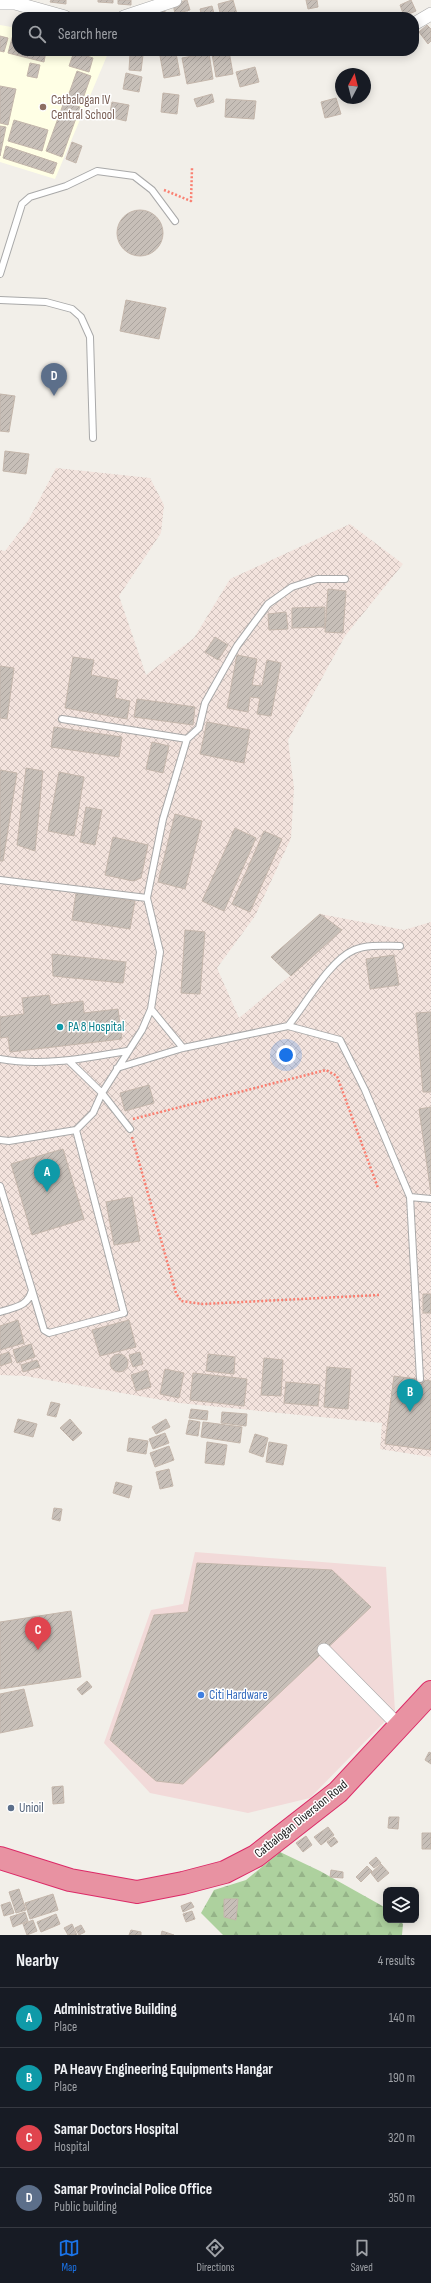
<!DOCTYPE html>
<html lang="en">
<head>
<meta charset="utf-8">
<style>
	:root { --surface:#171b24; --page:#242831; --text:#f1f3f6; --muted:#9ea1a6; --line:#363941; --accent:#1a73e8 }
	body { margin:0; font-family:"Sofia Sans Condensed",sans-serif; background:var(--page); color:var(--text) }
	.controls { position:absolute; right:12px; bottom:12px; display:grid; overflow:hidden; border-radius:8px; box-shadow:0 2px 10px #0003 }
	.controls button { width:36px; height:36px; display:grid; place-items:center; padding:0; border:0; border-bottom:1px solid var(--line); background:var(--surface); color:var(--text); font:20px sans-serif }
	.compass { position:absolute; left:335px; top:68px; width:36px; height:36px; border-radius:50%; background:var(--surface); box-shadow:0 2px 10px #0003; rotate:7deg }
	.you { position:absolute; left:286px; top:1055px; width:14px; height:14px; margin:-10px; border:3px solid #fff; border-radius:50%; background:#1a73e8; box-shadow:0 0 0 6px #1a73e833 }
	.badge { display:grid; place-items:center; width:26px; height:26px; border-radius:50%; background:var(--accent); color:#fff; font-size:13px; font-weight:700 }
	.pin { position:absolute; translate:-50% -33px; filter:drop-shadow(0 1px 2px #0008) }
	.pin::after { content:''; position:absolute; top:21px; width:14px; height:12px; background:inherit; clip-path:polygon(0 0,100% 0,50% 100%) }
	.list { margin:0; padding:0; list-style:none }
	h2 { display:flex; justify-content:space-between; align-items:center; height:52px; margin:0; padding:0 16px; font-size:17px }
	h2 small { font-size:13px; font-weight:400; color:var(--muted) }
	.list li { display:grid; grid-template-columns:26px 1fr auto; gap:12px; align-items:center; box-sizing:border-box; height:60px; padding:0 16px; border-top:1px solid var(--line) }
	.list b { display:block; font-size:15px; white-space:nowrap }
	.list p { margin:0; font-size:13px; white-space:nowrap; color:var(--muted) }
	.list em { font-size:13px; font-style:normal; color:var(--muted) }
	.icon { flex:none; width:22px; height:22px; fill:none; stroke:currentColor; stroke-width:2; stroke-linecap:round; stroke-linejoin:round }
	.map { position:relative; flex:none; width:431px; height:1935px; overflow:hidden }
	.search { position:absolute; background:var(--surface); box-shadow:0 2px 10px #0003; left:12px; right:12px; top:12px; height:44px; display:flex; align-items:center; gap:10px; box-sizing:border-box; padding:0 14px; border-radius:16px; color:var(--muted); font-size:15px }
	.sheet { height:292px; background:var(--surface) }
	nav { display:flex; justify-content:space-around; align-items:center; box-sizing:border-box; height:56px; border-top:1px solid var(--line); background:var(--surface); font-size:11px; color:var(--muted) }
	nav a { display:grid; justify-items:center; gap:2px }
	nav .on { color:var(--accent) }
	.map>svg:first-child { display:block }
</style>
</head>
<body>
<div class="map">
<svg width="431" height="1935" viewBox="0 0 431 1935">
	<defs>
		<pattern id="military-cross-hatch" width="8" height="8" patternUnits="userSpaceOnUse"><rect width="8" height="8" fill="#f3e3dd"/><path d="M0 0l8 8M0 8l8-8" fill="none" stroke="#d0c2bd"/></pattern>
		<pattern id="forest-firs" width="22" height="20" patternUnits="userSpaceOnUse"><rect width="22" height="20" fill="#add19e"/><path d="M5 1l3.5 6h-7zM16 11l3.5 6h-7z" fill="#95b388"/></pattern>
		<pattern id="building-hatch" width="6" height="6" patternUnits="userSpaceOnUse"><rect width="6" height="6" fill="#c7bfb8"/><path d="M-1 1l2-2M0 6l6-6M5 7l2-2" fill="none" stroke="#aba49e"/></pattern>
	</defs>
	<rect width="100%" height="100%" fill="#f2efe9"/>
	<!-- commercial -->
	<path fill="#f2dad9" d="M195,1552L386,1567L395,1711L310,1798L248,1813L150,1793L104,1743L151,1610L183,1604Z"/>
	<!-- education -->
	<path fill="#ffffe5" d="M0,25L17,28V51H109L55,179L0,162Z"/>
	<!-- military -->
	<path fill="url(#military-cross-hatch)" d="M56,468L150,478L164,505L161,533L119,596L146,675L194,638L230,579L350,524L403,564L345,636L288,740L294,788L291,838L255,916L217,968L239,1018L291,975L320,914L404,930L431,922V1457L380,1449L382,1423L179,1403L25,1376L0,1375V550L5,551L28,521Z"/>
	<!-- forest -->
	<path fill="url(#forest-firs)" d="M280,1852L320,1871L386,1908V1920H400L403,1924L402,1935H223L201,1913L214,1890L246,1880Z"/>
	<!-- building -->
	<path fill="url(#building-hatch)" stroke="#c4b6ab" d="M51,0H66V4L50,2Z
		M98,0H113V3L98,2Z
		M118,0H131V5L118,4Z
		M187,0L190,10L175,14L173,4Z
		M233,0L237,14L221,17L218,4Z
		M306,0H317L318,7L308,9Z
		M411,0L416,11L404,16L400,5Z
		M212,6L215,17H202L200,9Z
		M154,11H165V17H154Z
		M188,12L189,17H175L174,15Z
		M427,25L431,29V41L428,44L419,32Z
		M14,31L17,32V51H46L44,62L8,53Z
		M0,36L8,38L4,52L0,51Z
		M229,51L233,74L216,77L212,54Z
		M74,52L93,58L89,72L69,66Z
		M176,53L180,75L164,78L160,56Z
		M209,53L213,79L187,84L182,58Z
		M130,54L143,55L141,71L129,70Z
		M30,63L40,65L37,78L27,76Z
		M255,67L259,82L240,87L236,72Z
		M77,71L91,76L81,104L67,99Z
		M126,73L142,77L139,92L123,89Z
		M0,86L16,89L8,125L0,123Z
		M163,93L179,95L177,114L161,112Z
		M212,94L214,102L197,107L194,99Z
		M336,98L341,114L325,118L321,102Z
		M226,99L256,101L254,119L225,117Z
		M64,102L80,107L62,157L46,151Z
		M112,102L129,105L126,121L109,117Z
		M14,120L48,130L42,151L8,141Z
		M0,126L6,127L0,156Z
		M72,142L82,146L76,163L66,159Z
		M6,146L57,163L53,174L3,158Z
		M117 233a23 23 0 1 1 46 0a23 23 0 1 1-46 0Z
		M126,300L166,308L159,339L120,331Z
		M0,394L15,396L9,432L0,431Z
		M5,451L29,454L26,474L3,471Z
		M328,589L346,591L343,633L325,632Z
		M325,607V627L292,628V608Z
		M286,612L288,629L269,630L268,614Z
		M215,637L228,645L218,660L205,652Z
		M237,655L257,659L252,685L262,686L267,660L281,663L271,716L257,714L260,698L250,697L248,712L227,708Z
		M73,657L94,660L91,675L118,680L115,698L130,701L127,719L65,708Z
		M0,666L14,668L7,719L0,718Z
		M137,699L195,707L193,725L134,717Z
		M207,722L250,730L244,763L200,754Z
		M54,727L122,737L119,757L51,747Z
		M152,742L169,746L163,773L146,769Z
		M26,768L43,771L35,851L17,845Z
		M0,770L17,773L3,861H0Z
		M59,772L84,777L74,836L48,831Z
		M86,807L102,810L95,845L80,842Z
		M175,814L202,821L185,889L158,882Z
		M235,828L256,838L224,911L202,901Z
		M264,831L282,839L250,912L232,904Z
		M113,837L148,845L141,878L133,881L105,875Z
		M76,893L135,901L130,929L72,920Z
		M320,914L342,930L291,976L271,957Z
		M185,930L205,932L200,994L181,993Z
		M52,954L126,962L123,983L53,976Z
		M394,955L399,985L370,989L366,959Z
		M49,995L51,1005L83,1001L84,1013L118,1009L122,1039L10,1052L8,1037L0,1038V1017L24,1014L22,998Z
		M431,1012V1092H423L416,1013Z
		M149,1085L154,1103L125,1111L120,1093Z
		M431,1107V1194L419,1109Z
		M63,1149L84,1219L32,1235L11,1164Z
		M132,1197L140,1241L114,1245L106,1202Z
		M423,1294H431V1313H423Z
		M18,1320L24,1343L0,1350V1326Z
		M129,1320L136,1347L100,1356L92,1330Z
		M31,1344L35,1357L17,1363L13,1350Z
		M9,1352L12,1362L0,1366V1355Z
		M140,1352L143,1364L133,1367L129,1355Z
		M208,1354L235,1357L234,1374L206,1371Z
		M110 1363a9 9 0 1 1 18 0a9 9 0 1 1-18 0Z
		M264,1358L283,1360L281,1396L261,1395Z
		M37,1360L40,1367L23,1372L21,1365Z
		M327,1367L351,1369L348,1409L324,1407Z
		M165,1369L184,1373L179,1398L160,1394Z
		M147,1370L151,1387L136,1391L131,1375Z
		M193,1373L247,1379L244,1406L190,1400Z
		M394,1376L431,1381V1450L385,1444Z
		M286,1382L320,1385L318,1406L284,1403Z
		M51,1402L60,1404L56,1417L47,1415Z
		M191,1409L208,1411L207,1420L189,1418Z
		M222,1412L247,1414L246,1426L221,1423Z
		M18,1419L37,1424L33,1437L14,1432Z
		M70,1419L82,1433L73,1441L60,1428Z
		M166,1419L170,1427L156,1434L152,1427Z
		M189,1420L200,1422L198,1436L186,1434Z
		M203,1422L242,1427L240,1443L201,1437Z
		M165,1433L169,1443L153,1449L149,1439Z
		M255,1434L268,1438L263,1457L249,1452Z
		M129,1438L148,1441L146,1454L127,1451Z
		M207,1442L227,1445L224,1465L205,1463Z
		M269,1442L287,1445L283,1465L266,1462Z
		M169,1446L174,1460L155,1467L150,1453Z
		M169,1469L173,1486L160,1489L156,1472Z
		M116,1482L132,1486L129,1498L113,1493Z
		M54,1508L62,1509L60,1521L52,1519Z
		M197,1563L332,1570L371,1607L183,1784L156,1781L110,1740L154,1615L188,1612Z
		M71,1611L81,1677L0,1689V1622Z
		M87,1681L92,1687L82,1695L77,1689Z
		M24,1689L33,1726L0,1733V1694Z
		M429,1752L431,1753V1764L425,1760Z
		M63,1786L64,1803L53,1804L52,1787Z
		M389,1817H399L398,1829L388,1828Z
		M328,1827L334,1835L321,1845L314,1837Z
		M422,1833H431V1849H422Z
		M306,1836L312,1845L303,1852L296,1843Z
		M334,1837L338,1842L331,1847L327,1842Z
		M376,1857L381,1863L374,1868L369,1863Z
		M381,1864L389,1873L378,1882L371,1873Z
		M367,1866L372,1871L361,1882L356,1877Z
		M331,1870L343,1872V1878L330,1877Z
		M19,1889L26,1910L16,1913L9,1892Z
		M53,1894L58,1910L30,1919L25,1903Z
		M224,1899H238L236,1920L224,1917Z
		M10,1902L14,1913L4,1916L1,1905Z
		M191,1902L194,1907L183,1912L181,1906Z
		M192,1911L195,1919L186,1922L183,1914Z
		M25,1912L28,1921L13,1927L10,1917Z
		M56,1914L60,1924L41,1932L37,1922Z
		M33,1920L37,1931L27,1935L23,1924Z
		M72,1924L77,1935H68L64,1928Z
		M81,1925L85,1932L79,1935L75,1928Z
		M131,1930L141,1932V1935H129Z
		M162,1931L174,1935H161Z"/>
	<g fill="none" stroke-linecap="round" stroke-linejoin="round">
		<!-- lane casing -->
		<g stroke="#a9a9a9" stroke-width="8">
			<path id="lane" d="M0,274L22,204L30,197L66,186L97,171L134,176L152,190L175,221
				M0,300L46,302L72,309L81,317L90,337L93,438
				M62,719L187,739
				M0,880L147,898
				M151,1009L183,1048
				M288,1026C306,1004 329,961 354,950C368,944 386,946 400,946
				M0,1059C42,1067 86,1058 127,1051
				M69,1061L102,1093L130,1129
				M117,1068L183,1048L288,1026L340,1040L365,1090L410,1197L420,1379
				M0,1140L9,1141L76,1130L93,1113L102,1093L142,1030L151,1009L160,952L147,898L163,819L187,739L199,728L205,703L237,646L268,604L292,587L317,579H345
				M0,1186L32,1290C28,1307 15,1307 0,1312
				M410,1197L431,1199
				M32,1290L44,1330L49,1333L124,1313L76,1130"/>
		</g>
		<!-- street casing -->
		<g stroke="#a9a9a9" stroke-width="14">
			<path id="street" d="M0,3H15L65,17
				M124,17L175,0
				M414,24L431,14
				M324,1650L400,1727"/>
		</g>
		<!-- highway casing -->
		<g stroke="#dc2a67" stroke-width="24">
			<path id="highway" d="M0,1858L70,1880L137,1892L183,1883L225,1872L256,1856L338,1792L431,1692"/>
		</g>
		<!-- path -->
		<path stroke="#fa8072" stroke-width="2.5" stroke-dasharray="2 2" stroke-linecap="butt" d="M164,190L191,201L192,168
			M133,1119L326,1070L337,1076L378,1188
			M132,1137L176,1293L181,1301L203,1304L379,1295"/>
		<!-- lane -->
		<use href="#lane" stroke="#fff" stroke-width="6"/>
		<!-- street -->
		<use href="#street" stroke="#fff" stroke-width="13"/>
		<!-- highway -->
		<use href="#highway" stroke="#e892a2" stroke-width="22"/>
	</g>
	<!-- markers -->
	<circle fill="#8d6e63" stroke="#fff" stroke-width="1.5" cx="43" cy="107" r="4"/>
	<circle fill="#0f9aa8" stroke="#fff" stroke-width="1.5" cx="60" cy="1027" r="4"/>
	<circle fill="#3f7fe0" stroke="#fff" stroke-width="1.5" cx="201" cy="1695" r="4"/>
	<circle fill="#5c6f8a" stroke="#fff" stroke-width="1.5" cx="11" cy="1808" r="4"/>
	<g text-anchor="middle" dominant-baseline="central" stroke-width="3" stroke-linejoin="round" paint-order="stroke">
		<!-- education labels -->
		<g font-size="13" fill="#785e54" stroke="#fff" text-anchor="start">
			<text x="51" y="100">Catbalogan IV<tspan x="51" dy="15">Central School</tspan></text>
		</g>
		<!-- culture labels -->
		<g font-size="13" fill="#0d838f" stroke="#fff" text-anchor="start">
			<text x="68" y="1027">PA 8 Hospital</text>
		</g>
		<!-- shop labels -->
		<g font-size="13" fill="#366cbe" stroke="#fff" text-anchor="start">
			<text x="209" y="1695">Citi Hardware</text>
		</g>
		<!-- service labels -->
		<g font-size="13" fill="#4e5e75" stroke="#fff" text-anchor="start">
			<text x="19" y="1808">Unioil</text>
		</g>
		<!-- street labels -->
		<g font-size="13" fill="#222" stroke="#fff">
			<text transform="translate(301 1819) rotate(-39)">Catbalogan Diversion Road</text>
		</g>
	</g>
</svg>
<div class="controls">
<button><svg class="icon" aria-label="layers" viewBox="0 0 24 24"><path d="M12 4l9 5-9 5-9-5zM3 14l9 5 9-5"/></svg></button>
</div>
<svg class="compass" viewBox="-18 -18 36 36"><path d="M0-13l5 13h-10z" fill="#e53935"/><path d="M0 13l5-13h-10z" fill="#9ea1a6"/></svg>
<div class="you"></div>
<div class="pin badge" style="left:47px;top:1192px;background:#0f9aa8">A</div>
<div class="pin badge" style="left:410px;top:1412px;background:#0f9aa8">B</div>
<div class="pin badge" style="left:38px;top:1650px;background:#e0444e">C</div>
<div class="pin badge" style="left:54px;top:396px;background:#5c6f8a">D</div>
<div class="search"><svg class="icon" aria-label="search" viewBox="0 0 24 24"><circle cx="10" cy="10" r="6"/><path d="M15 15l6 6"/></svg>Search here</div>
</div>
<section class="sheet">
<h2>Nearby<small>4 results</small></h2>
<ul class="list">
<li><span class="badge" style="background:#0f9aa8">A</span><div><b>Administrative Building</b><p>Place</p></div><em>140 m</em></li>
<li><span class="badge" style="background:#0f9aa8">B</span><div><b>PA Heavy Engineering Equipments Hangar</b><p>Place</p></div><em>190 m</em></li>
<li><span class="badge" style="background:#e0444e">C</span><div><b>Samar Doctors Hospital</b><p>Hospital</p></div><em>320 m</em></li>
<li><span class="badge" style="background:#5c6f8a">D</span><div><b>Samar Provincial Police Office</b><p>Public building</p></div><em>350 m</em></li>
</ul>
</section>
<nav>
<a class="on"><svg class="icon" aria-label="map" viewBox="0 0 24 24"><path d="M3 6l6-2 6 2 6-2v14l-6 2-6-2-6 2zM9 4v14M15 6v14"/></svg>Map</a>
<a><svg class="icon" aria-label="directions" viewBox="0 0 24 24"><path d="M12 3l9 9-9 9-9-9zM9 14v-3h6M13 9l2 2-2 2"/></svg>Directions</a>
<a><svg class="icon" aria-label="saved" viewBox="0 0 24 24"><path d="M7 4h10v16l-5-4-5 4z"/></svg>Saved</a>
</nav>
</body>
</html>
